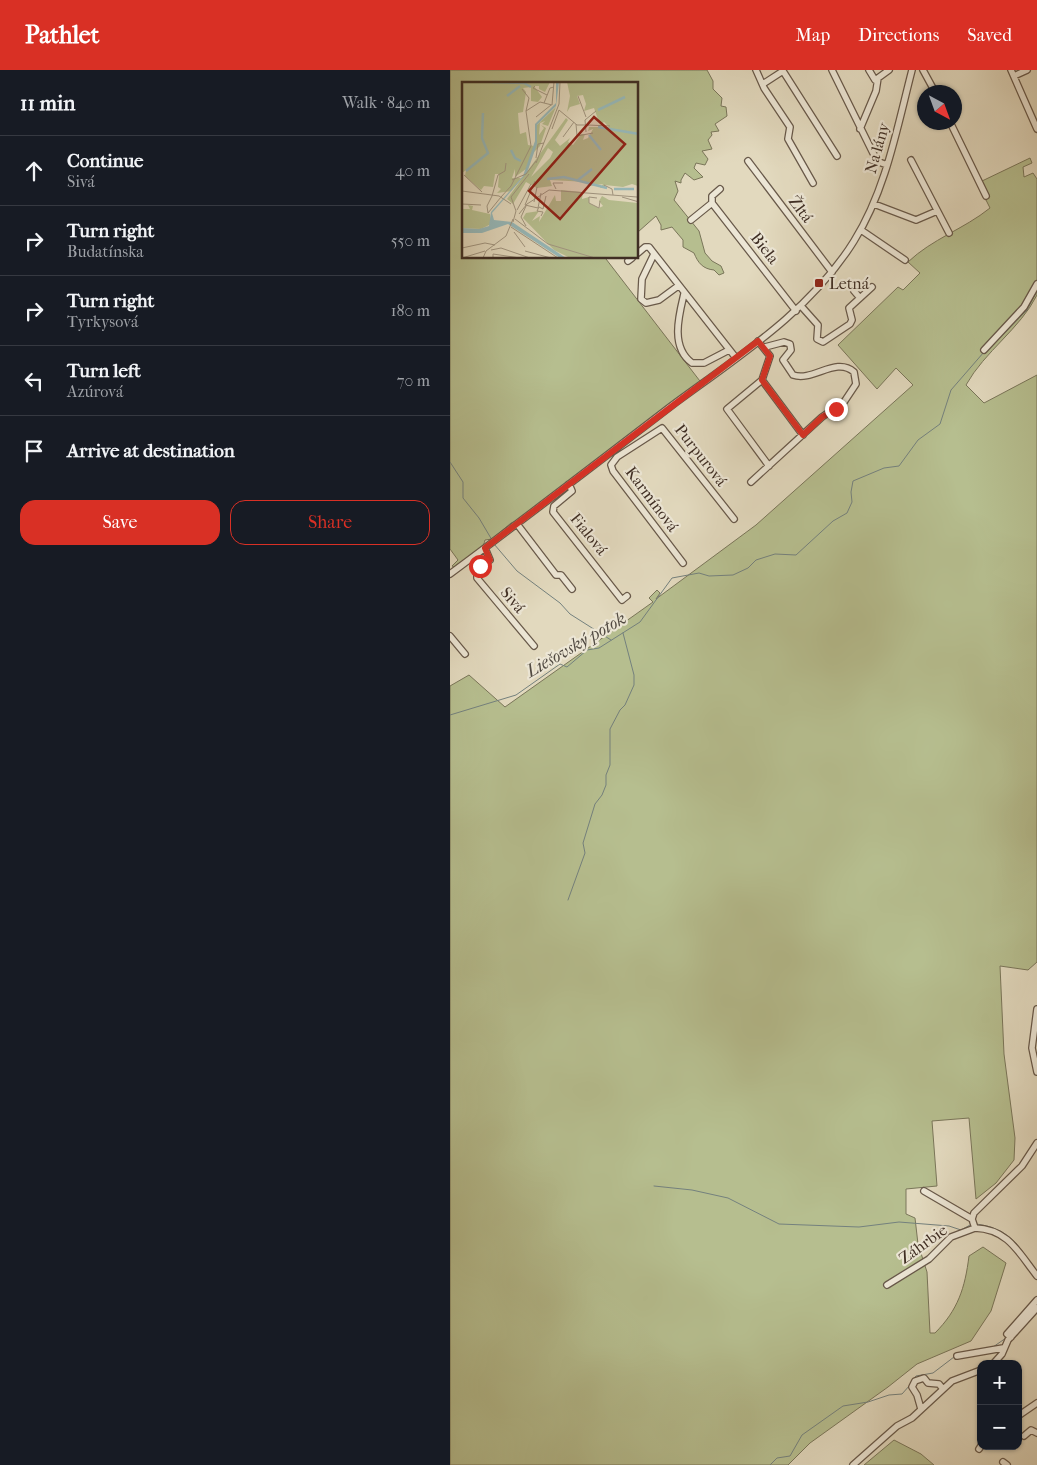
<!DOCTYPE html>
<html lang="en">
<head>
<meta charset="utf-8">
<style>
	:root { --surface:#171b24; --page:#242831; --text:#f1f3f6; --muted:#9ea1a6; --line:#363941; --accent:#d93025 }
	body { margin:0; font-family:"IM FELL French Canon",serif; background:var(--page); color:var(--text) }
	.controls { position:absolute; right:15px; bottom:15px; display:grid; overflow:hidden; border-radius:10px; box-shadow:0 1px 4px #0004 }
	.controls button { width:45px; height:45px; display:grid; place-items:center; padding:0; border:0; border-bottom:1px solid var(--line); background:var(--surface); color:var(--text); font:25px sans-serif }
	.compass { position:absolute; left:467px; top:15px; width:45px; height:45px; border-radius:50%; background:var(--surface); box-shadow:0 1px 4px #0004; rotate:139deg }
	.stop { position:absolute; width:15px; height:15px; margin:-11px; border:4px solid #d93025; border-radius:50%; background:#fff }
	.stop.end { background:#d93025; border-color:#fff; box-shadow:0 1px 5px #0008 }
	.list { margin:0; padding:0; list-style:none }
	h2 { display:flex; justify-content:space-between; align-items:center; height:65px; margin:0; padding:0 20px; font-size:21px }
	h2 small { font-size:16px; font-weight:400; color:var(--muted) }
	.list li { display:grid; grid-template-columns:32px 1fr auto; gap:15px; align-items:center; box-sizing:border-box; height:70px; padding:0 20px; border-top:1px solid var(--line) }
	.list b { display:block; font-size:19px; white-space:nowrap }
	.list p { margin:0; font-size:16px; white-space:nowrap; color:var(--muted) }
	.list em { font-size:16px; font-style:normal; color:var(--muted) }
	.actions { display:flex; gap:10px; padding:15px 20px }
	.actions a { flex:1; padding:11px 0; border:1px solid var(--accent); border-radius:15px; text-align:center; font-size:18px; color:var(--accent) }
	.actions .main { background:var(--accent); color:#fff }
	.icon { flex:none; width:28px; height:28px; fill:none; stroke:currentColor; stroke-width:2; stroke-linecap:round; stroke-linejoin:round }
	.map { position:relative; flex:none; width:587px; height:1395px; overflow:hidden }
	header { display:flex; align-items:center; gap:30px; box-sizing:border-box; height:70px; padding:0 25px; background:var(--accent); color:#fff }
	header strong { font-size:24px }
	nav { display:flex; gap:28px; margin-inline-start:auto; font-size:18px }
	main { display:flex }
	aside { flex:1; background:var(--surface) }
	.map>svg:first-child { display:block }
</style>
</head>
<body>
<header>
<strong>Pathlet</strong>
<nav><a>Map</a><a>Directions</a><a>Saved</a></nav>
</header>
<main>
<aside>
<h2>11 min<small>Walk · 840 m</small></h2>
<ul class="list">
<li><svg class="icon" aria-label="ahead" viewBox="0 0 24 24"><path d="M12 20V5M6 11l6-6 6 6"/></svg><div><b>Continue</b><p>Sivá</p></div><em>40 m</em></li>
<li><svg class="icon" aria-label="right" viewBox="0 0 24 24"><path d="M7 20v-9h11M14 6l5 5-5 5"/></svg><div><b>Turn right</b><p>Budatínska</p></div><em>550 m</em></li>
<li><svg class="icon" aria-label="right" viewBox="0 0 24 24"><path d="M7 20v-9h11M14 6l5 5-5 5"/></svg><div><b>Turn right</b><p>Tyrkysová</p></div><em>180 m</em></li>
<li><svg class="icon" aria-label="left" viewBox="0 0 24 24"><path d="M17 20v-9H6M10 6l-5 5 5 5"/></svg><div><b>Turn left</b><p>Azúrová</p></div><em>70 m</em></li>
<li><svg class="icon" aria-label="arrive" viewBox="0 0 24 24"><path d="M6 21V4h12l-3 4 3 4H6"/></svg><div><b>Arrive at destination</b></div></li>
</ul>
<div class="actions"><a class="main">Save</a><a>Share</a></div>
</aside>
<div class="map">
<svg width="587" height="1395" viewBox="0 0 587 1395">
	<rect width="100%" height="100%" fill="#e2d9be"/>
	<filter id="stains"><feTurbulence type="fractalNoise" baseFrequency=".004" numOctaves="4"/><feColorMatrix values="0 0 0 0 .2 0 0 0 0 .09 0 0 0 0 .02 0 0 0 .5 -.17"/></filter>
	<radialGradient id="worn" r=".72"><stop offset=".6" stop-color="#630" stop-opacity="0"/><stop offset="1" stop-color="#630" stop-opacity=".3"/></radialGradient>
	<!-- green -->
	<path fill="#b6be8f" stroke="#7a765a" d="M0,0H257L263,11V19L272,28L271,36L276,37L277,46L265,54L269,61L261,62L262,65L258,70L262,79L252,81L258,89L255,95L246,93L244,98L253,107L244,110L235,103L231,110V113L225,111L228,121L224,130L249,161L255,183L262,191L271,196L274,203L269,205L264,200C253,199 248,193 244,183L233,177V170L222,157L211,160V155L206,146L188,162V14H14V188H158L156,189L253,315L83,444L61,453L42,469L35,470C33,483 13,489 4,497L2,496L8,490L0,479Z
		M580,88L582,93L573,97L574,107L583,103L587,109V225C570,259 535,281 516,315L534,333L587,305V892L578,900L550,896L554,984L565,1068L564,1090L546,1113L526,1129L519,1048L482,1051L487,1116L456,1119V1144L465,1148L468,1174L477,1202L480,1263H485C508,1240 515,1218 519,1186L533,1177L556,1193L541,1241L521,1271L467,1294L438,1317L360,1373L338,1395H0V616L19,605L55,637L203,532L199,528L207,520L210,523L206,529L306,455L463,315L446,298L427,319L388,275L448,217L453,220L470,203L458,192C482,169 514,159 540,138L535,128L539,125L532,111Z
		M444,1370L471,1384L484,1395H414Z"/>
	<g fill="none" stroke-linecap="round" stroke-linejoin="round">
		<!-- stream -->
		<path stroke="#74817e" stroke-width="1" d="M541,277L577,240L587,221
			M0,392L13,412V428L29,448L42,470
			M44,474L67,501L110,533L120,544L161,570
			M0,645L66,625L110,594L117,597L137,580L149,578L190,552L222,508L249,503L259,506L283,505L298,498L306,490L325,484L346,485L383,451L397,443L402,432L401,422L403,411L434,398L449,396L468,370L490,354L501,320L534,282
			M118,830L135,783L133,773L145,734L152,725L156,715V705L160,695V659L170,640L175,635L184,615V605L173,563
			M204,1116L242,1120L278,1128L329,1154L409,1157L449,1152L499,1156L511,1160L522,1154
			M525,1154C547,1156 563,1166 574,1184
			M543,1277L556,1268
			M461,1312L466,1306L483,1303L504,1287
			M320,1395L327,1388L340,1386L352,1365L393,1336L418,1332L439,1325L452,1324L460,1315"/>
		<!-- minor casing -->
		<g stroke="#68594a" stroke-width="8">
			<path id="minor" d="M306,0L314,18L340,57L338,69L363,113
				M382,0L423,83L429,92L437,95
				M419,0L425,10L428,8
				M473,0L485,22
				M561,0L587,59
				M564,6L577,0
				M313,14L333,1L387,86
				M500,52L536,126
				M410,59L426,21L428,8L439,0
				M461,90L499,163
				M298,91L382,202
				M262,133L346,241
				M424,134L466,150L487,141
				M241,150L262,133V126L270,119
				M411,160L455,190
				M188,183L195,177H199L286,288
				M204,184L192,209L191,229L196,233L209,230L228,216
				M178,191L182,188
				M404,221L410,228
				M234,224C229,245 220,277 242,293H254L279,280
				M351,236L368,255L367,269L373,272L400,254L402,250L399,238L422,217
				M308,271L320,286L312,310L353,365
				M534,280L574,237L587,214
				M312,310L277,339L319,396
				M301,412L372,347L394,332L406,314L404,302C386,286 363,312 343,305L333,290L341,280L340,274L334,272L315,277
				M119,414L122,421L104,436L103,442L172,530L177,526
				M67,454L106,505H111L122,519
				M35,478L40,490L27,499V508L84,576
				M233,493L163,401L161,395L167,387L212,358L284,449
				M0,504C74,449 147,393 220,337C286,288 360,242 404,171C436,120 447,58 462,0
				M0,566L15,584
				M587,939L582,978L587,1002
				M474,1121L522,1149
				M525,1158L522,1149L524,1143L572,1096L587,1073
				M525,1158C558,1159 569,1183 587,1206
				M437,1215L479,1189L501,1167L525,1158
				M561,1267L557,1264L587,1230
				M507,1286L553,1278
				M543,1294L552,1284L558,1270L587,1238
				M471,1339L467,1325L462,1317L465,1311L474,1308L478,1313L489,1314L493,1319
				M568,1346L587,1333
				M574,1366L581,1360L587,1363
				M529,1379L531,1376
				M553,1392L557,1395
				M403,1395L447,1356L462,1348L502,1311L531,1300"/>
		</g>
		<!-- minor -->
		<use href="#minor" stroke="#ece6d5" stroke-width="5.5"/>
	</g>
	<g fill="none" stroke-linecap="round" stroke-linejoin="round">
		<!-- route -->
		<path stroke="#d93025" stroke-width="6" d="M30,496L40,490L35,478L308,271L320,286L312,310L353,365L372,347L386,339"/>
	</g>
	<!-- markers -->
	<rect fill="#8f2418" stroke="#ece6d5" stroke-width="2" x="364" y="208" width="10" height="10" rx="2.5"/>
	<g text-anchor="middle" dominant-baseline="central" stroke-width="4.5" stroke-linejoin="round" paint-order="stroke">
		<!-- street labels -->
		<g font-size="16" fill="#3f2e24" stroke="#ece6d5">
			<text transform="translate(427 78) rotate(-74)">Na lány</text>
			<text transform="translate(351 139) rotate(53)">Žltá</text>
			<text transform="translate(315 178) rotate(52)">Biela</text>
			<text transform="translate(251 385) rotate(52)">Purpurová</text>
			<text transform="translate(202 429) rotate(53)">Karmínová</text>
			<text transform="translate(139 464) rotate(51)">Fialová</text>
			<text transform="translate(63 530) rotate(50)">Sivá</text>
			<text transform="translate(473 1174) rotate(-36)">Záhrbie</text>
		</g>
		<!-- poi labels -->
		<g font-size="16" fill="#3f2e24" stroke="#ece6d5" text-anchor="start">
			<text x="379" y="213">Letná</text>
		</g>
		<!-- water labels -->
		<g font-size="18" font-style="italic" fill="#514a42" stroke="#ece6d5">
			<text transform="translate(126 575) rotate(-30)">Liešovský potok</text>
		</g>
	</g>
	<!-- overview -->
	<g transform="translate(12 12)">
		<rect width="176" height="176" fill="#e2d9be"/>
		<path d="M0,0H88L83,10L77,7V4H72L80,15L76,20L69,19V5L61,6L64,10L61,30L56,31L57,44L58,52L64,50L66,63L72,64L64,87L53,95V87L50,96H59L49,109L35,111L39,107L36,105L37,92H33L31,105L22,104L19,108L3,94L4,88L0,91ZM105,0H176V104L170,102L161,105L143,103V106H138L141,102L128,104L125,100L88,98L90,104L75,106L64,100L51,122L45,117L104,36L106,38L93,58L98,64L108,56L106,60L111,63L119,52H123L121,58L126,56L131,47L126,49L127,45H147L142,40L138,43L132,26L122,29L124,22L121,13L115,14L118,22L108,25L105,30L108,14ZM86,66L91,70L88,76L69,95ZM94,25L86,44L80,42L83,39L78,41L77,53L82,46L79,43L84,46L78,64L72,70L75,43ZM99,108L121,110L120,117L127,115V121L137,126L141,124L137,119L140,114L147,118L176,121V176H108L92,168L61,136L64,131L77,129L70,139L78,134L77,140L93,113L94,119H99ZM6,123L11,124L10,128L28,132L29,142L19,147L0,146V127H8Z" fill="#b6be8f" fill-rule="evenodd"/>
		<path d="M94,0H97L94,24L75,43V62L65,91L30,131L32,138L50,140L104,176H98L46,142L20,151H0V146L17,147L27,144L29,130L61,94L73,59V42L94,21Z" fill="#97b9ba"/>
		<path fill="none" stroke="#97b9ba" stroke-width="2.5" d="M30,0L62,1L69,5M45,14L58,4M136,28L163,15M136,45L177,52M127,53L139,68M49,68L53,76L59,79M4,89L26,71L20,56L21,31M85,97L102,95L145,106M116,98L130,87M152,107H172"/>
		<path fill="none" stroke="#a19580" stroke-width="1" d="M73,4L71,6L85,13M116,14L124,35M82,21L88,6L92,5M97,28L115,43H127M64,29L78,20L90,23L92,0M74,35L89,23M126,43L148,44M90,47L97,28M124,50L123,38L134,29M115,54L131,51M101,55L112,40M106,63L115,54L114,42M74,76L76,62L82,61M74,81L97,22L98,0M2,93L20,110M50,98L64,92L74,79M73,99L63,123L76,126L79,111M142,103L150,107L151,113M94,107L91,101H101M0,109L37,114L49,122M30,114L36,93L43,89L44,81M39,115L49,104L69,64L64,29L67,16L60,7M160,115L177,120M135,116L127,115V121L137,126L138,119M72,120L75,105M0,122L19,123M64,124L59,135L64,144M77,125L81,127L84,114M77,125L75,129L81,130L79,134M55,128L69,102M26,131L39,115M26,131L25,124L30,114M57,132L65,122L87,108L175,115M53,137L86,162L133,176M51,140L54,129L49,115L67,92M49,145L96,176M52,150L63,165M0,166L23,161L33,163M29,168L39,166L68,176M63,169L89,176M0,176L23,169M21,176L24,169L44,154L51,137M31,176V172L58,176"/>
		<path fill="#8f2418" fill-opacity="0.15" stroke="#8f2418" stroke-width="2.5" d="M132,35L163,62L98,137L67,109Z"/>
		<rect width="176" height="176" fill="none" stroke="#3f2e24" stroke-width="2.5"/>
	</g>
	<rect width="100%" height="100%" filter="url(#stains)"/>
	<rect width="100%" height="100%" fill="url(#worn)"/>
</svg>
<div class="controls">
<button>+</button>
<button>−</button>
</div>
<svg class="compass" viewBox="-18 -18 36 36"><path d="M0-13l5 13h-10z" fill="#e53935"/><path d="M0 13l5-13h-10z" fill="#9ea1a6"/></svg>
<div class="stop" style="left:30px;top:496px"></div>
<div class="stop end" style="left:386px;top:339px"></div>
</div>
</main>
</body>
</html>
